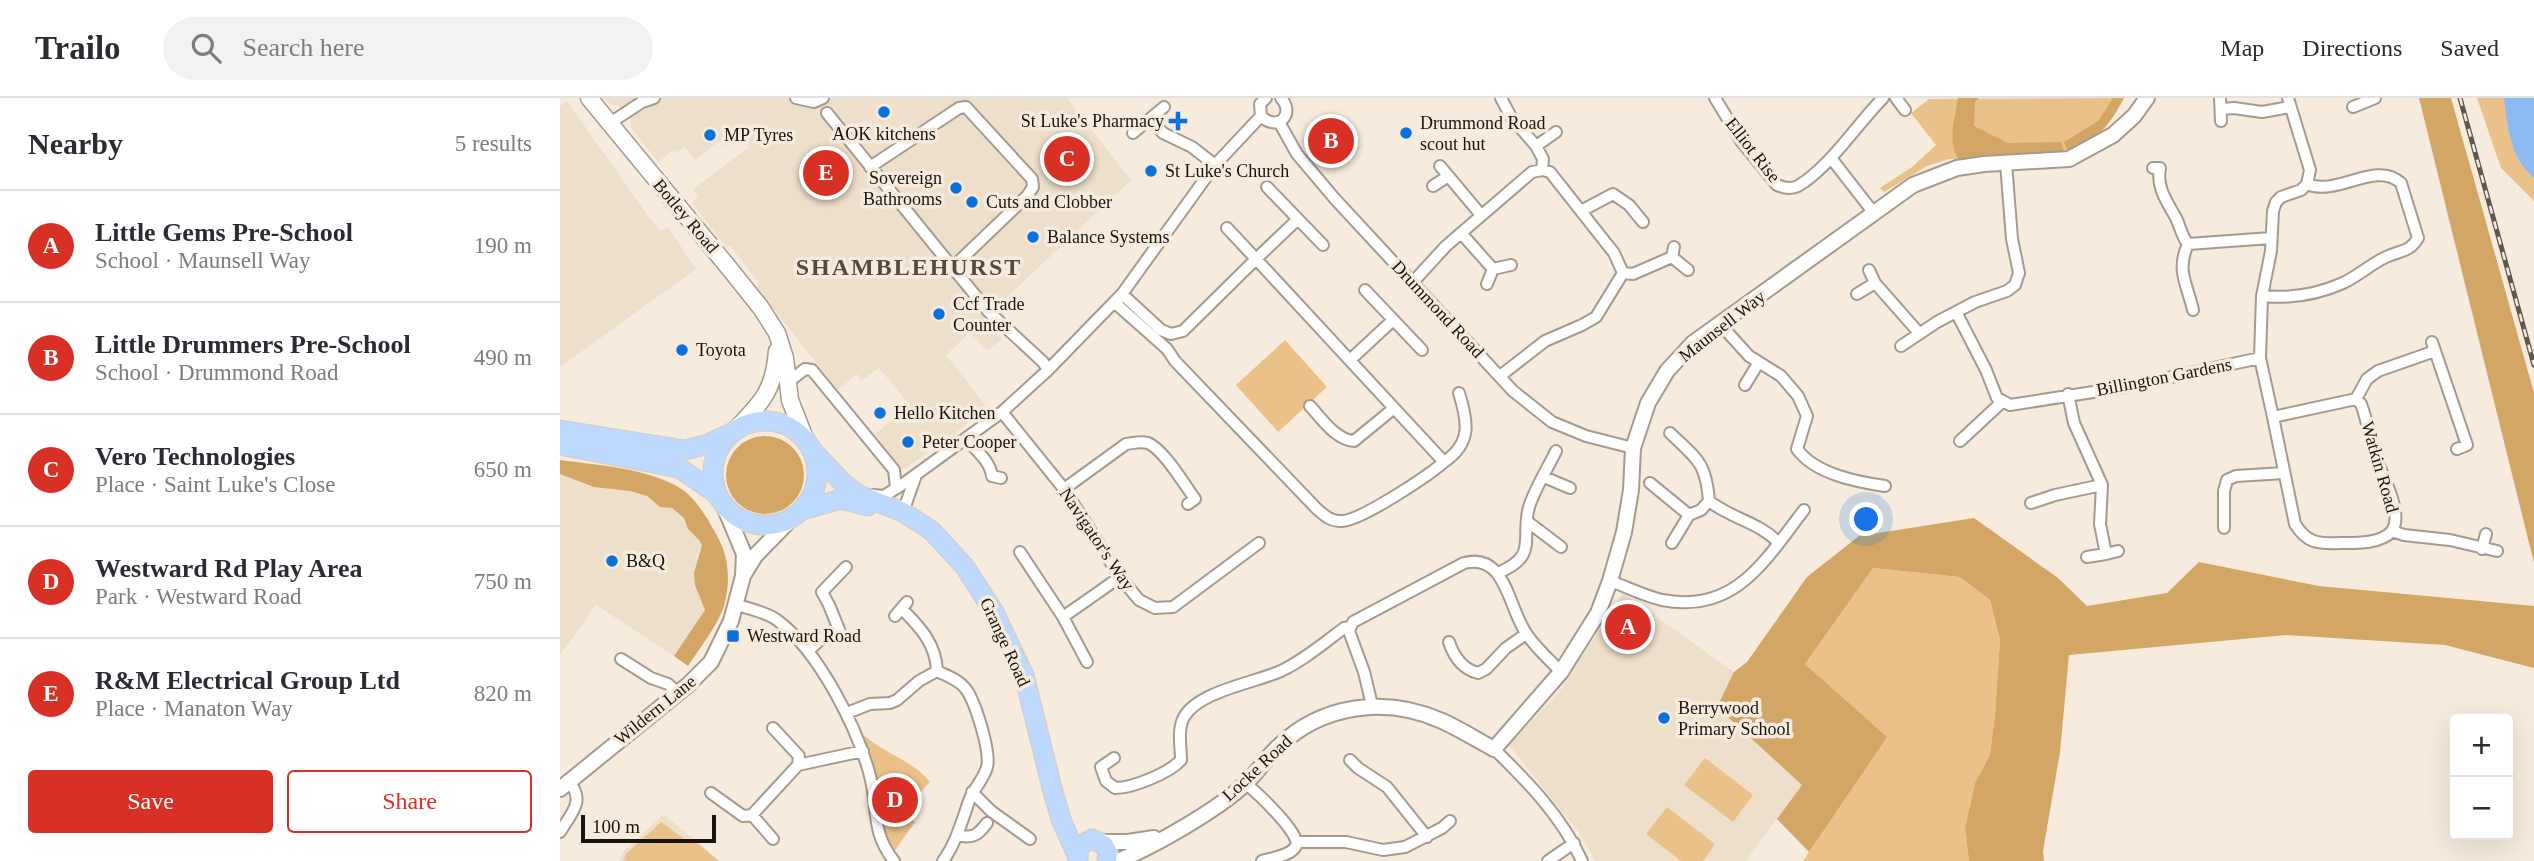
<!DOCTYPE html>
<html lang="en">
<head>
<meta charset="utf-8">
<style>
	:root { --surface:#fff; --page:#f2f2f3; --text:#2b2b33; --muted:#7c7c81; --line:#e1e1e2; --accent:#d93025 }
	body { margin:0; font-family:Georgia,serif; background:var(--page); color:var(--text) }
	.controls { position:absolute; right:21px; bottom:21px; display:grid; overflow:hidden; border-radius:7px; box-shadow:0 7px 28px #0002 }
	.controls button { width:63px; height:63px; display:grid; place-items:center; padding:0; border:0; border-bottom:2px solid var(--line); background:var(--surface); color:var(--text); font:35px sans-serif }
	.scale { position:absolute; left:21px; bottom:18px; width:135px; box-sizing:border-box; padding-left:7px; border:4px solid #181510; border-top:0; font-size:19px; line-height:24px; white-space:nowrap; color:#181510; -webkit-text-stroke:5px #f6ebdd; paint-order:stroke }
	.you { position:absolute; left:1307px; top:422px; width:24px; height:24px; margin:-18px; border:5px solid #fff; border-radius:50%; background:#1a73e8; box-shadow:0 0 0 10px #1a73e833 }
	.badge { display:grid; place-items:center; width:46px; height:46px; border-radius:50%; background:var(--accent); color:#fff; font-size:23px; font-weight:700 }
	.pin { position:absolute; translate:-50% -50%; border:4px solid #fff; box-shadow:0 2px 7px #0006 }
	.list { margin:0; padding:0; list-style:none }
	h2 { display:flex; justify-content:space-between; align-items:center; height:91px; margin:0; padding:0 28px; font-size:30px }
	h2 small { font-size:23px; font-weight:400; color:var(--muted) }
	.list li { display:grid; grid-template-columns:46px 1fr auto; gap:21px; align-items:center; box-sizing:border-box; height:112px; padding:0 28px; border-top:2px solid var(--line) }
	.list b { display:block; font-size:26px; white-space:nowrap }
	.list p { margin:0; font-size:23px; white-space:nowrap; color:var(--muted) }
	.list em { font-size:23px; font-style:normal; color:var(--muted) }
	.actions { display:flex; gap:14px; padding:21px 28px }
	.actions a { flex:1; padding:16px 0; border:2px solid var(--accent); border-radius:7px; text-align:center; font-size:24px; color:var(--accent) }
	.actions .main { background:var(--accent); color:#fff }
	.icon { flex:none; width:38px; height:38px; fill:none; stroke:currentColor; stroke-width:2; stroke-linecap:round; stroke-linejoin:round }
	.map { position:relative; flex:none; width:1974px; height:763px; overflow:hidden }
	header { display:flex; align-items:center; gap:42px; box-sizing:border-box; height:98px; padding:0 35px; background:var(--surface); border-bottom:2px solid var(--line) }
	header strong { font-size:33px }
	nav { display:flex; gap:38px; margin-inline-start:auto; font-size:24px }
	.search { width:490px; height:63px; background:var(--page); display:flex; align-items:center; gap:18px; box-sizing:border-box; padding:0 24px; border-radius:38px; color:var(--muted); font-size:26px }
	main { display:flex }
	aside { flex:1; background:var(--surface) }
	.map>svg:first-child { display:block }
</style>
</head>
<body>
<header>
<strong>Trailo</strong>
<div class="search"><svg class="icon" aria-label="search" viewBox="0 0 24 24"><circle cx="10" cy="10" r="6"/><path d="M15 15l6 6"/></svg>Search here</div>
<nav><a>Map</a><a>Directions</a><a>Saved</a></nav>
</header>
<main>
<aside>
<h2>Nearby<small>5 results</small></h2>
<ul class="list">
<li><span class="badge">A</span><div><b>Little Gems Pre-School</b><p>School · Maunsell Way</p></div><em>190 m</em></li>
<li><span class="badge">B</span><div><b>Little Drummers Pre-School</b><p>School · Drummond Road</p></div><em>490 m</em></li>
<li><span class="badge">C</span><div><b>Vero Technologies</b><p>Place · Saint Luke's Close</p></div><em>650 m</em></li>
<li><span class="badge">D</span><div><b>Westward Rd Play Area</b><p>Park · Westward Road</p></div><em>750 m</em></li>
<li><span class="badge">E</span><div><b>R&amp;M Electrical Group Ltd</b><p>Place · Manaton Way</p></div><em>820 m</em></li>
</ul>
<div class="actions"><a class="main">Save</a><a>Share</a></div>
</aside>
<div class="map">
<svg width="1974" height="763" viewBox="0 0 1974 763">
	<rect width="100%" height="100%" fill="#f6ebdd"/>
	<!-- built -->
	<path fill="#eedfca" d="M43,0H507L571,82L425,220L442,241L427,253L410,234L386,257L428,311L345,371H342L315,336L350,307L319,270L301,283L297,276L278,292L196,189L199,186L170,147L166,149L132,105L138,98L133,91L189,49L180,37L163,48L159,43L135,62L125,49L117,55L114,52L98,64L71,30V23L58,7H52Z
		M7,3L91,122L101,133L108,129L136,171L0,269V8Z
		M0,376L34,389L70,393L87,398L100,409L112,410L124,420L128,431L139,442L142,447L137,457L135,487L145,512L114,558L36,507L0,557Z
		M1063,495L1174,574L1270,649L1186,763H1035L1020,736L949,647L1000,593Z
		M104,716L159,763H59L64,753Z"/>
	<!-- green -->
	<path fill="#eac289" d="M1564,0L1543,33L1518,48L1481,59L1389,61L1367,68L1324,94L1320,90L1352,69L1376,47L1351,15L1369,1Z
		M1917,0H1974V103L1941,70Z
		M725,242L767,289L718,334L676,287Z
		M1313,470L1400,479L1430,502L1440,542L1435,616L1430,657L1415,685L1405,730L1409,763H1243L1326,639L1245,566Z
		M305,638C324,655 356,665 370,684L342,713L355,724L333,755C315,730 314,672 303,639Z
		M1145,660L1193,697L1173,724L1124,687Z
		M1107,709L1155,746L1143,763H1121L1086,736Z
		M101,724L127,743L134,742L159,763H63L66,756Z"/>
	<!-- forest -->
	<path fill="#d3a665" d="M1398,0H1419L1415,4L1414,28L1448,45L1501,44L1504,53C1472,65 1433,57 1399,62C1387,46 1395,19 1398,0Z
		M1553,0H1564C1549,29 1538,41 1507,52L1504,44L1538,23Z
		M1859,0H1891L1974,295V465Z
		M166 377a39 39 0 1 1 78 0a39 39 0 1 1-78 0Z
		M0,362C36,367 88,370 120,390C135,399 148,421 156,436C169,458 171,483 164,508C158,527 139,551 128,568L114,558L145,512L135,487L134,475L142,447L139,442L128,431L124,420L112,410L100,409L87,398L70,393L34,389L0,376Z
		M1414,420L1498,480L1527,508L1607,495L1639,464L1759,488L1974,508V570L1885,547L1726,537L1509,557L1500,654L1483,753L1484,763H1409L1405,730L1415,685L1430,657L1435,616L1440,542L1430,502L1400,479L1313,470L1245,566L1327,639L1249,754L1217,721L1242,687L1157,609L1174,574L1187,564L1247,479L1299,438Z"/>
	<!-- water -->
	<path fill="#8bb9f4" d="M1944,0H1974V80C1950,59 1948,31 1944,0Z"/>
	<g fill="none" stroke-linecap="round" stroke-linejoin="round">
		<!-- minor casing -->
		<g stroke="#a49b8e" stroke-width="14">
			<path id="minor" d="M236,0L254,4L263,0
				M706,0L700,6L701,18C717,34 736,17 721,0
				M941,0L951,19L976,48L983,61L982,72
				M1155,0L1181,43L1217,87C1224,90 1232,91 1238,88C1269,70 1298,25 1323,0
				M1336,0L1345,12
				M1660,0L1661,23
				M1793,9L1815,0
				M1662,11L1674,10L1702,14L1730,9
				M267,15L428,213L483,264L488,272
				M590,21L603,35L632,49L655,67
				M719,24L737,56L775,101L953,293L992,324L1026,338L1073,350
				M50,25L82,4L94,0
				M573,35L604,9
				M976,48L996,34
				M1271,60L1313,114
				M880,68L921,117
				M310,69L399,10L406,9L472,81L473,89L467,98L392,170
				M1593,70H1600C1596,89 1607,104 1616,120C1621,130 1621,137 1628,146L1711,140
				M873,88L887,79
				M707,89L763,147
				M1021,113L1053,96L1069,107L1083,124
				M667,130L696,161L737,122
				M901,135L933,171L951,167
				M1628,146C1616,172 1627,186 1633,212
				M1112,159L1128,172
				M1309,172L1315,185L1359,235
				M1063,175L1073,176L1112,159L1114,149
				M853,184L886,148L972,74L982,72L990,74L1054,155L1063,175L1036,219L1022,227L985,243L940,278
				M927,186L933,171
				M805,192L862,252
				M1297,196L1315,185
				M1702,198C1731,201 1756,197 1783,185C1798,178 1811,166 1826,159C1840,152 1849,155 1858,140L1841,85C1815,62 1777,99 1747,86
				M554,204L607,251L615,263L757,411C764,417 770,423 780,423C798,425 869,377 884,364L696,161L623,233L611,236L601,232L562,196
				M1396,214L1426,272L1437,300L1450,307L1565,289L1700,260
				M1160,226L1189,258L1221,278L1238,298L1247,318L1237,351C1255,376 1297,384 1325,388
				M1872,244L1907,347L1897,351
				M1341,248L1377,224L1415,204L1447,193L1455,187L1459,175L1452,141L1446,65
				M790,262L832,223
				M227,285L245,271L252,272L334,372L336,390
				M1185,287L1199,264
				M1508,296L1514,325L1542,387L1540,426L1546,456L1558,453
				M1796,301L1801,306C1807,321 1809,337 1813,353C1819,371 1846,417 1831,434C1820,446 1795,445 1780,445C1757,446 1747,445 1735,426L1713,319Z
				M1796,301L1807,281L1818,273L1875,253
				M750,308C762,321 776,342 794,343L833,311
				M442,314L504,391L560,479L579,502L595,510L613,509L699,445
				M1713,319L1700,260L1702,198L1711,153L1713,113L1716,104L1721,99L1741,92L1747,86L1750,72L1728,0
				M1110,335C1137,361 1146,364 1149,403C1172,421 1199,424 1219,445
				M406,341C416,352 430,363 432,378L441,380
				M1400,343L1443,303
				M884,364C912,345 908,324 899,295
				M984,379L1010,390
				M1090,385L1129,417
				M504,391L566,346C574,345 580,343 588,345C604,352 624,386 635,401L628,406
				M313,397L324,398L343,386L442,314L488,272L562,196L655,67L701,18
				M1471,405L1495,397L1542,387
				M343,414L355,380
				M968,424L1001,449
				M1664,430V393L1667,382L1676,378L1724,375
				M1832,433L1844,437L1890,442L1937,453
				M1112,445L1129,417L1141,412L1149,403
				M1922,451L1926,436
				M460,454L503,519L527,564
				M1527,459L1546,456
				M938,475C977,458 962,445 968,413C971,397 989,368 996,353
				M1050,483C1067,489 1085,498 1102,502C1176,516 1205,462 1244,412
				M177,507C190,511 206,514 217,522C259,553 299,632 311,682C318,715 312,735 334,763
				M335,518L347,504
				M503,519L560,479
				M282,539L269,507L262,494L286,469
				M889,544C894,559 902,571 918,575L926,571L946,550L966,536
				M248,553L261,541L277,530
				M61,561L91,580L108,586L118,595
				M377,573C387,578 399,582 405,590C415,602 431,654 427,669C424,681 413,691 409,703C402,723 396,745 383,763
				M812,607L804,574L789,533L793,524L904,465C947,454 948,512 968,538C977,551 990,562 1001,574
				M287,615L310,606L330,605L337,602L359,583L377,573C376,546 360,529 342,511
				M213,630L239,658L238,667
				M934,651C968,684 1002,719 1022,763
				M554,660L541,669L546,683L555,690C573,690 609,675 621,662C621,649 617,632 624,619C639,593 694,585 721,573C744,562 764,545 784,530L790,529
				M790,662L798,670L827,689L867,739
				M686,686C695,693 742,736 736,748C731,758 711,760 702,763
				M412,694L431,713L470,741
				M151,695L183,718L192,717L238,667L303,653
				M192,717L213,741
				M0,734C12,714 26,703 8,682
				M397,737C413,741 418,737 427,725
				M737,744H786L823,752L845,749L882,730L890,723
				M988,763L1014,745"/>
		</g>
		<!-- tertiary casing -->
		<g stroke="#a49b8e" stroke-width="18">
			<path id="tertiary" d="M184,476L195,458L230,422
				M0,691L128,587L151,564L171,523L183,478L184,456L164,408
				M541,744H568L594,740
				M558,763C594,748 658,712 686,685C698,674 706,660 718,649C762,606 826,598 882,623C900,631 917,642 934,651L1001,574L1038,515L1050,483L1064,434L1071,392L1073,350L1088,305L1107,273L1133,245L1353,87L1397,70L1424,66L1509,61L1553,37L1574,18L1587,0"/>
		</g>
		<!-- secondary casing -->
		<g stroke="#a49b8e" stroke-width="19">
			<path id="secondary" d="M29,0L169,170L201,210L217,235L225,260L230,302L246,343
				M177,330C203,303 214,292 217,253"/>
		</g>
		<!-- primary casing -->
		<g stroke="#d1d0cf" stroke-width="21">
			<path id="primary" d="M153 375a52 52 0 1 1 104 0a52 52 0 1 1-104 0Z
				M0,332L125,352L148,346L167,337
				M0,347L119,370L157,396
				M252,352L284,386L299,397L343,414L372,433L405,469L434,514L464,577L493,694L502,724L517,757
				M243,412L281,401L308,408
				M518,763L519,748L532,741L544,747L548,755L547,763"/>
		</g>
		<!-- minor -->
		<use href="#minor" stroke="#fff" stroke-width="10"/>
		<!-- tertiary -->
		<use href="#tertiary" stroke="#fff" stroke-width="14"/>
		<!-- secondary -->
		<use href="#secondary" stroke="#fff" stroke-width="16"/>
		<!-- primary -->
		<use href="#primary" stroke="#bdd9fd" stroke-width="18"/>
		<!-- rail casing -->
		<g stroke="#5c574f" stroke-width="5">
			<path id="rail" d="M1900,0L1974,267"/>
		</g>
		<!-- rail -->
		<use href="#rail" stroke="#f6ebdd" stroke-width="2.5" stroke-dasharray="8" stroke-linecap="butt"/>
	</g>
	<!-- markers -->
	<g fill="#0972da" stroke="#f6ebdd" stroke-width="2.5">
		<circle cx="324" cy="14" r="7"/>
		<path d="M614.5 12.5h7v7h7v7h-7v7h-7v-7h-7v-7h7z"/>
		<circle cx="846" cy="35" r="7"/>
		<circle cx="150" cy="37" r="7"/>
		<circle cx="591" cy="73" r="7"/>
		<circle cx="396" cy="90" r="7"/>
		<circle cx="412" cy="104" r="7"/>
		<circle cx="473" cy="139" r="7"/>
		<circle cx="379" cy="216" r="7"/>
		<circle cx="122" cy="252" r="7"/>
		<circle cx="320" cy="315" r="7"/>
		<circle cx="348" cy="344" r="7"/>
		<circle cx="52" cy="463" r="7"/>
		<rect x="166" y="531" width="14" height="14" rx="3.5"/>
		<circle cx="1104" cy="620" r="7"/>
	</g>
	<g text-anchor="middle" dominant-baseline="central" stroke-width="7" stroke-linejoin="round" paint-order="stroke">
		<!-- poi labels -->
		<g font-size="18" fill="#181510" stroke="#f6ebdd" text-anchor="start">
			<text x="604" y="23" text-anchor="end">St Luke's Pharmacy</text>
			<text x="860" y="25">Drummond Road<tspan x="860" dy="21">scout hut</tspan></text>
			<text x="324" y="36" text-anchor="middle">AOK kitchens</text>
			<text x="164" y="37">MP Tyres</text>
			<text x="605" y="73">St Luke's Church</text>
			<text x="382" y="80" text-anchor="end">Sovereign<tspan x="382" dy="21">Bathrooms</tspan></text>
			<text x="426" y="104">Cuts and Clobber</text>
			<text x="487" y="139">Balance Systems</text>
			<text x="393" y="206">Ccf Trade<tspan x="393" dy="21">Counter</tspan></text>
			<text x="136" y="252">Toyota</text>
			<text x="334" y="315">Hello Kitchen</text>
			<text x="362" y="344">Peter Cooper</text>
			<text x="66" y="463">B&amp;Q</text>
			<text x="187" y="538">Westward Road</text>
			<text x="1118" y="610">Berrywood<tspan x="1118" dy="21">Primary School</tspan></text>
		</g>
		<!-- street labels -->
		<g font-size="18" fill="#181510" stroke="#f6ebdd">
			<text transform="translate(1193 52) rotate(52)">Elliot Rise</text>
			<text transform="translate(126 118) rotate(50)">Botley Road</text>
			<text transform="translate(878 211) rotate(47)">Drummond Road</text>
			<text transform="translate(1162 228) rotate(-38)">Maunsell Way</text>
			<text transform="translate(1604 279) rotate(-11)">Billington Gardens</text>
			<text transform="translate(1820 369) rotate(74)">Watkin Road</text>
			<text transform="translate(537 441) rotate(56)">Navigator's Way</text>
			<text transform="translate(445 544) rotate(65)">Grange Road</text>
			<text transform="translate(95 612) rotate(-39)">Wildern Lane</text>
			<text transform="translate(697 670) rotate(-43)">Locke Road</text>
		</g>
		<!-- district labels -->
		<g font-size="24" font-weight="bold" letter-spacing="2" fill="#534b3f" stroke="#f6ebdd">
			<text x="349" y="169">SHAMBLEHURST</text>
		</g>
	</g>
</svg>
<div class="controls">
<button>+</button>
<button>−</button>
</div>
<div class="scale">100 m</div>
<div class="you"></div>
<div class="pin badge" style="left:1068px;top:529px">A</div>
<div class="pin badge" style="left:771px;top:43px">B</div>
<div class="pin badge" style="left:507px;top:61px">C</div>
<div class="pin badge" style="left:335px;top:702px">D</div>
<div class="pin badge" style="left:266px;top:75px">E</div>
</div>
</main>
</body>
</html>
